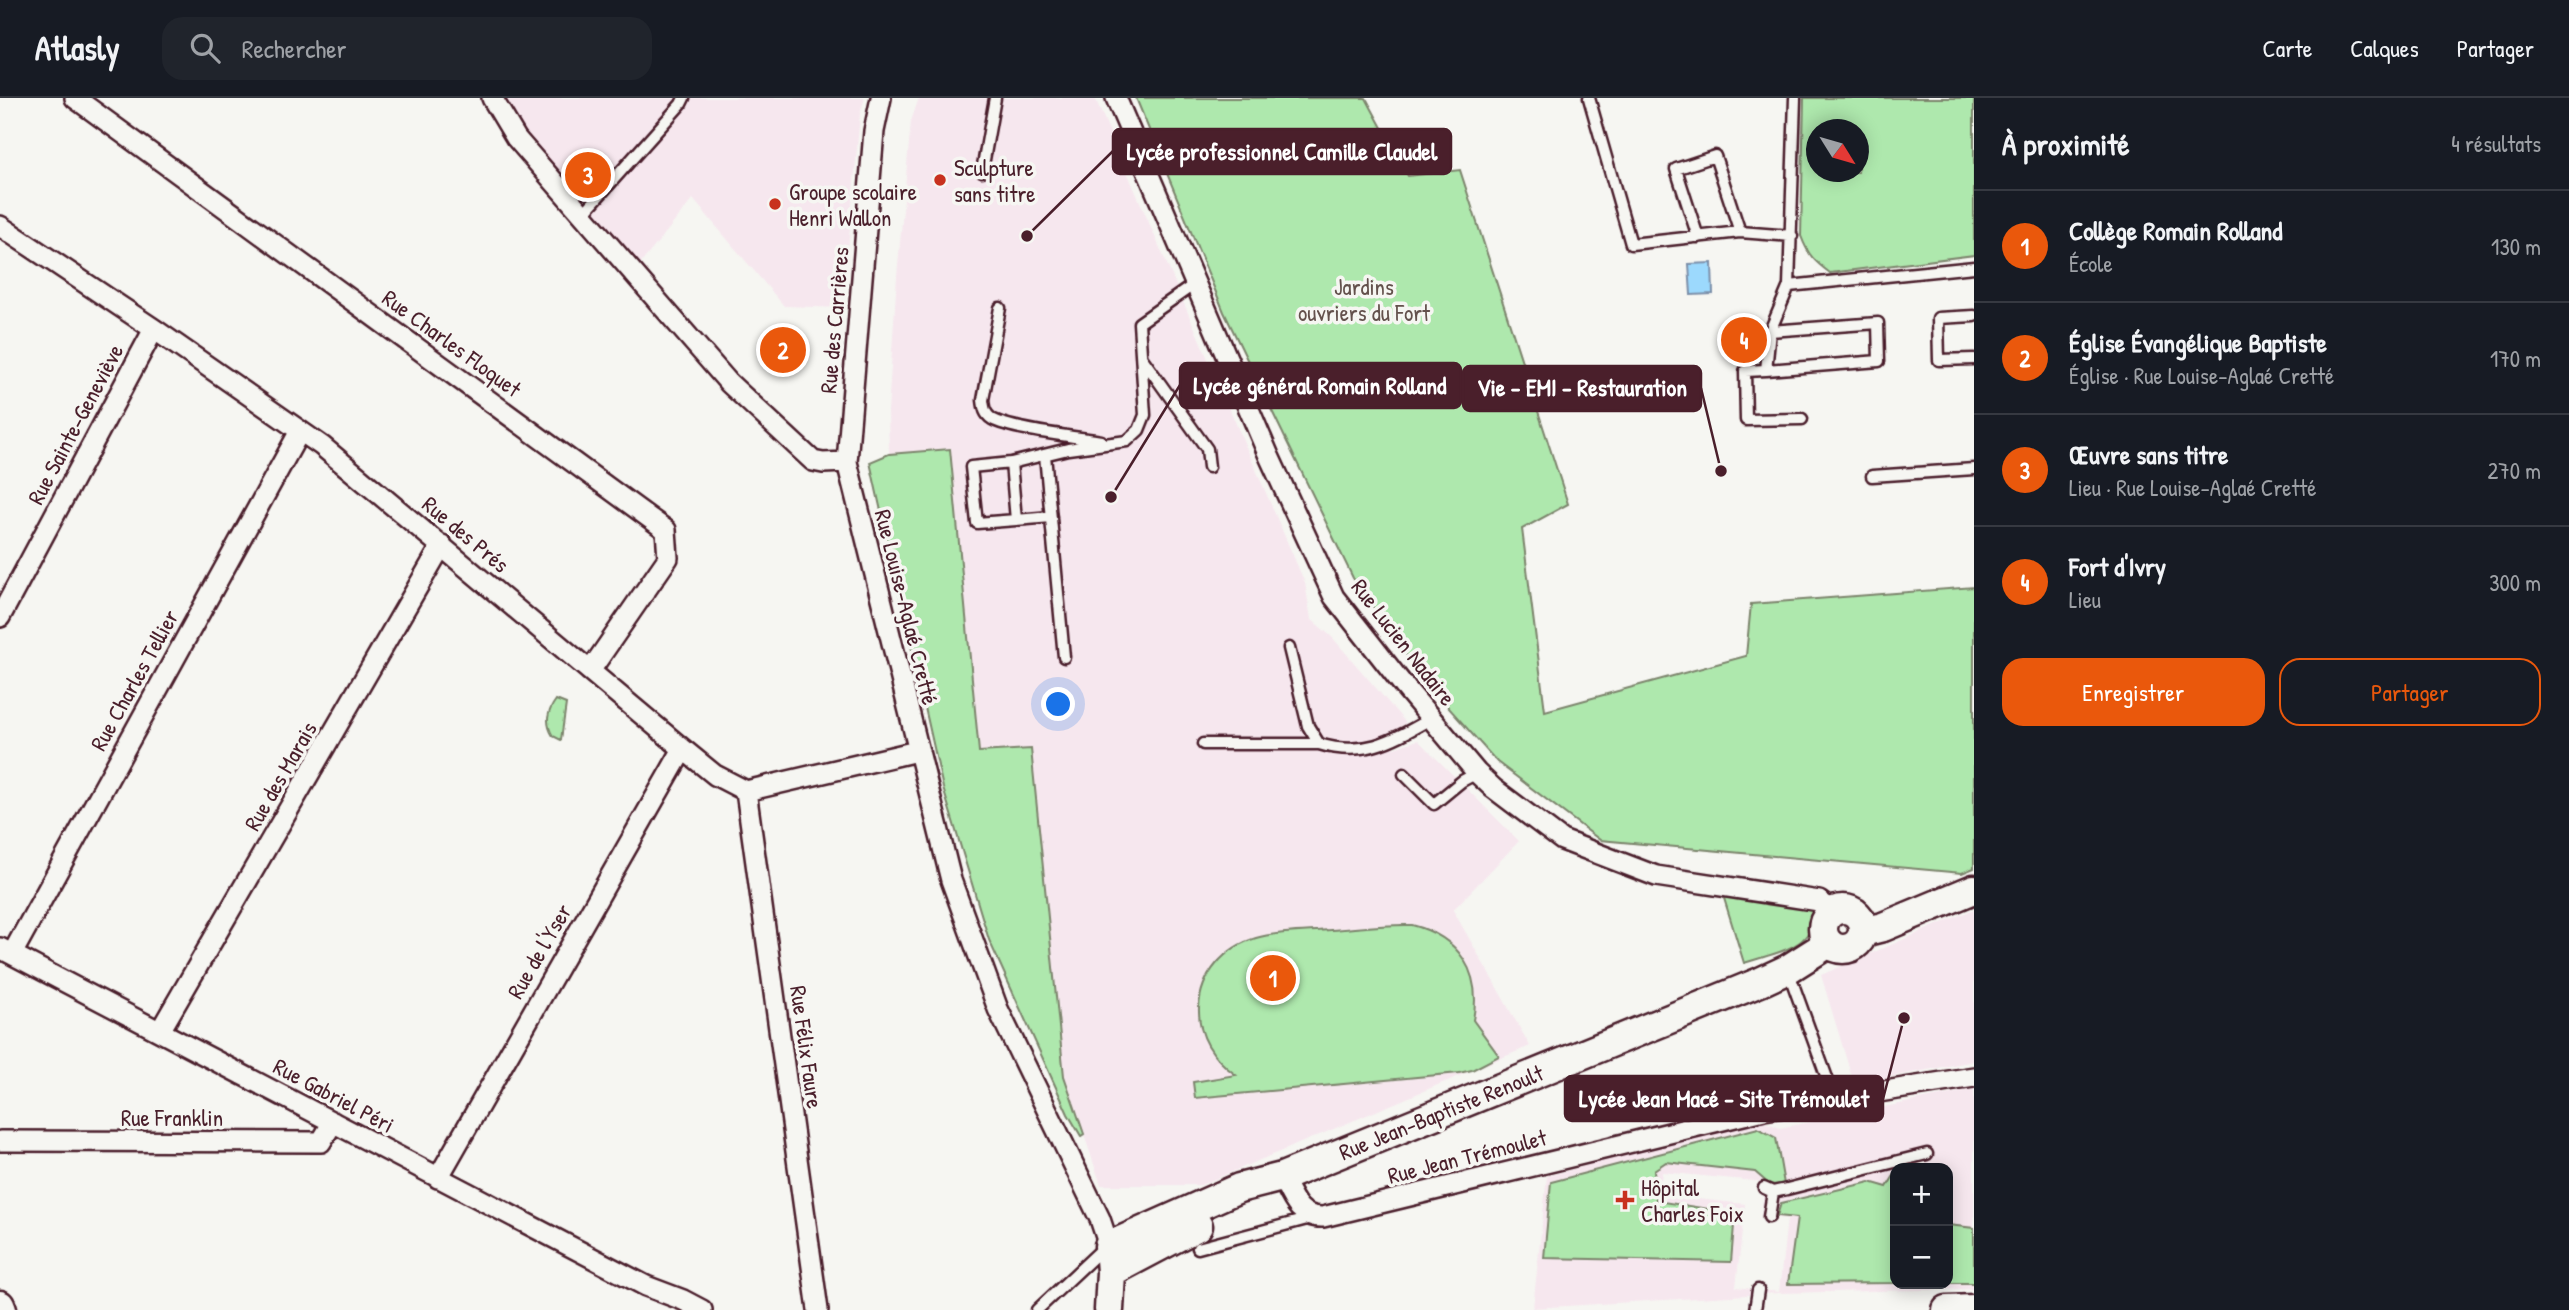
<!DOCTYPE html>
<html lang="fr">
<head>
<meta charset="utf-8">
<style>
	:root { --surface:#171b24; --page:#20242c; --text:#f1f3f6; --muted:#9ea1a6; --line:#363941; --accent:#ea580c }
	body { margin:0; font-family:"Patrick Hand",sans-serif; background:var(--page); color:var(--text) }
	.controls { position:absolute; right:21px; bottom:21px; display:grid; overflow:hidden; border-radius:14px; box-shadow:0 4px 18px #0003 }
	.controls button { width:63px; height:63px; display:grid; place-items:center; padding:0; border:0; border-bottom:2px solid var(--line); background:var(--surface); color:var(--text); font:35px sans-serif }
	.compass { position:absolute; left:1806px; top:21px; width:63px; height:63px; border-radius:50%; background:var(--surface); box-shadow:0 4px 18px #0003; rotate:127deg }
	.you { position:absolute; left:1059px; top:607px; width:24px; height:24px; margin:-18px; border:5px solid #fff; border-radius:50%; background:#1a73e8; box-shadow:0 0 0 10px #1a73e833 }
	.badge { display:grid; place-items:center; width:46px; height:46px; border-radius:50%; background:var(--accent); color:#fff; font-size:23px; font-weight:700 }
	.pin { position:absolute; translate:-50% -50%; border:4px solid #fff; box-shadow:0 2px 7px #0006 }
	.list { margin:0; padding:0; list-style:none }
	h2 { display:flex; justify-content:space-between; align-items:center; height:91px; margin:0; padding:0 28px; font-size:30px }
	h2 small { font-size:23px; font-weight:400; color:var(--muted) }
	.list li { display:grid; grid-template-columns:46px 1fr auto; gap:21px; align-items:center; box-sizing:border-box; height:112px; padding:0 28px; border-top:2px solid var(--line) }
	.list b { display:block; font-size:26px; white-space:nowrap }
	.list p { margin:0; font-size:23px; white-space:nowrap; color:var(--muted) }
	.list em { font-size:23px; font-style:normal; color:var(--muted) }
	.actions { display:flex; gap:14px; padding:21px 28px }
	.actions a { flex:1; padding:16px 0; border:2px solid var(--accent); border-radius:21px; text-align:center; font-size:24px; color:var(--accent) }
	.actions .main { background:var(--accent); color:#fff }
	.icon { flex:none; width:38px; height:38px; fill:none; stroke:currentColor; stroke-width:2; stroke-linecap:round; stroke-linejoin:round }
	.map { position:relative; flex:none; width:1974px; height:1212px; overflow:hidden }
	header { display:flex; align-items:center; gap:42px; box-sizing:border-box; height:98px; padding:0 35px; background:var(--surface); border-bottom:2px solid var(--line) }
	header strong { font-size:33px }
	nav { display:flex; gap:38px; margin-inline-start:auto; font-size:24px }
	.search { width:490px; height:63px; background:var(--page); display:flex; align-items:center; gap:18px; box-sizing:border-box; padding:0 24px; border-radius:21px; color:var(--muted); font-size:26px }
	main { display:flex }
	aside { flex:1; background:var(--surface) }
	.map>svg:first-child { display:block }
</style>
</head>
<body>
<header>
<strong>Atlasly</strong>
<div class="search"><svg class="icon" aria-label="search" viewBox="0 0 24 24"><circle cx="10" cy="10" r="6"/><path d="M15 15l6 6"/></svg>Rechercher</div>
<nav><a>Carte</a><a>Calques</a><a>Partager</a></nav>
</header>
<main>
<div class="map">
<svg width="1974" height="1212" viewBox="0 0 1974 1212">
	<rect width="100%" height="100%" fill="#f6f6f2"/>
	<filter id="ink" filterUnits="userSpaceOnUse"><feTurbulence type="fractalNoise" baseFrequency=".0143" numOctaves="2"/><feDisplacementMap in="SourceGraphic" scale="14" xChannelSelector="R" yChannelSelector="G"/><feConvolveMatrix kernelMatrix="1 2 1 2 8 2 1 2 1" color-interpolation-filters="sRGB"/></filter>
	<g filter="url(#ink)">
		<!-- built -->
		<path fill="#f6e7ee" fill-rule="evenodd" d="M503,0H865L860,16L843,210L784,208L693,101L637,170L540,59Z
			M919,0H1095L1305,485L1311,521L1332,539L1406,625L1389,636L1394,650L1418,642L1519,743L1453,812L1530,948L1201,1087H1101L1064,978L1031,652L979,654L950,351L889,356L888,313L897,178L911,23Z
			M1974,811V963L1854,986L1821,877Z
			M1974,991V1130L1948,1127V1070H1925L1926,1064L1895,1070V1076L1887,1089L1794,1100L1781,1105L1777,1118L1797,1120L1788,1186L1974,1185V1191L1779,1195L1533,1210L1547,1078L1759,1022L1780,1030ZM1662,1074L1765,1084L1761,1118L1787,1121L1779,1194L1736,1189L1745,1106L1659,1097Z"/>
		<!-- green -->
		<path fill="#aee8ad" stroke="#7c846c" stroke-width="2" fill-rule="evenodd" d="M1136,0H1366L1408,78L1460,72L1568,406L1522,431L1545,613L1746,558L1751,506L1974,489V770L1962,775L1600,742L1497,664L1423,581L1353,480L1224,214Z
			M1804,0H1974V157L1830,175C1814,163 1808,157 1801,138ZM1816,32H1858V74H1816Z
			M950,351L979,654L1031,651L1064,978L1084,1036L1081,1038L1068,1016L989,842L943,690L870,364L889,356Z
			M556,602L566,606L561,642L553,638C545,625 547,614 556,602Z
			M1723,797L1814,812C1815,852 1775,854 1744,865Z
			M1412,827C1459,839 1482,874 1473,922L1499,958L1472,972L1459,975L1195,1000L1193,984L1236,977C1214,961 1198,939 1199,910C1200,877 1225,849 1256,840C1279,833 1308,834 1331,832C1358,830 1385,826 1412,827Z
			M1758,1030L1776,1040L1784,1086L1770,1087L1755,1074L1666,1064L1654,1072L1656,1103L1735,1115L1731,1164L1544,1160L1551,1084Z
			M1895,1076V1185L1788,1186L1797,1120L1777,1118L1781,1105L1870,1084L1887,1089Z
			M1948,1127L1974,1130V1185H1948Z"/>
		<!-- water -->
		<path fill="#9cd9fd" stroke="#7b8fa9" stroke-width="2" d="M1712,165L1713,196L1691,197L1689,166Z"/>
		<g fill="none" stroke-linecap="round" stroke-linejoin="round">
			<!-- lane casing -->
			<g stroke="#4a1f2b" stroke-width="15">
				<path id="lane" d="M1589,0L1631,146L1740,134L1792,138
					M1795,0L1789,188L1770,233L1766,272L1745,273L1746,322L1802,321
					M982,73L995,0
					M582,117L681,6L684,0
					M1698,139L1676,71L1715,58L1740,134
					M1789,188L1974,169
					M1000,210L983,302C984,311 985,316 992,321C1011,332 1077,339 1101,343
					M1974,218L1938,220L1939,262L1974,261
					M1142,260L1207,351L1209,369
					M1766,272L1879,263L1878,225L1770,233
					M1045,357L1064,559
					M1011,365L1016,422L977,425L971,369L1011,365L1068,351L1127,343L1139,332L1145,317L1139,225L1196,185
					M1872,378L1974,371
					M1016,422L1051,419
					M1289,550L1308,628L1319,646C1365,660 1393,642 1432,620
					M1203,646H1319
					M1404,676L1434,706L1462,683L1477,675
					M1789,875L1827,980
					M1764,1090L1773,1094L1787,1091L1927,1056
					M1769,1119L1773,1094
					M1198,1150L1311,1120
					M1037,1212L1101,1152
					M1755,1212L1758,1192"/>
			</g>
			<!-- street casing -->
			<g stroke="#4a1f2b" stroke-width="24">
				<path id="street" d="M75,0L666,432L668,460L590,573
					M492,0L516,40L729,285L813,363L823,365L847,364
					M881,0L874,33L847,364L951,782L998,911L1100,1121L1109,1148
					M1116,0L1269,358L1334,499L1404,588L1477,675L1493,690L1562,742L1656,778L1819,803L1833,813
					M0,128L154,231L322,348L683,651L715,677L746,693L917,653
					M0,519L154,231
					M746,693L818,1212
					M0,850L646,1188L683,1202L702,1212
					M12,856L300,333
					M160,933L442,447
					M0,1043L321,1044L333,1024
					M1282,1079C1292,1099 1298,1120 1323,1119L1764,1012L1974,979
					M438,1080L683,651"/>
			</g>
			<!-- secondary casing -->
			<g stroke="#4a1f2b" stroke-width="33">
				<path id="secondary" d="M1823 831a20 20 0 1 1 40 0a20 20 0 1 1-40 0Z
					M1863,834L1883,829L1974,791
					M1111,1174L1198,1128
					M0,1207L2,1212
					M1109,1212L1111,1174L1109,1148L1239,1090L1282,1079L1760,884L1788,871L1829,845
					M1947,1212L1974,1211"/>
			</g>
			<!-- lane -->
			<use href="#lane" stroke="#f6f6f2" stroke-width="10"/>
			<!-- street -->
			<use href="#street" stroke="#f6f6f2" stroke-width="19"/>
			<!-- secondary -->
			<use href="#secondary" stroke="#f6f6f2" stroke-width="28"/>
		</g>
	</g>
	<!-- markers -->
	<g fill="#c8321e" stroke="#f6f6f2" stroke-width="2.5">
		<circle cx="940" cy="82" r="7"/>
		<circle cx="775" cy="106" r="7"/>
		<path d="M1621.5 1091.5h7v7h7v7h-7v7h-7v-7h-7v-7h7z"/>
	</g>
	<g text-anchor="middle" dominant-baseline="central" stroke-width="7" stroke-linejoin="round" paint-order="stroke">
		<!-- poi labels -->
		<g font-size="23" fill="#4a1f2b" stroke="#f6f6f2" text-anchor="start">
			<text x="954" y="69">Sculpture<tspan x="954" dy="26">sans titre</tspan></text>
			<text x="789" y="93">Groupe scolaire<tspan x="789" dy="26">Henri Wallon</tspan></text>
			<text x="1641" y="1089">Hôpital<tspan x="1641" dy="26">Charles Foix</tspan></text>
		</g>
		<!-- park labels -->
		<g font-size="23" fill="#63514c" stroke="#f6f6f2">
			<text x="1364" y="188">Jardins<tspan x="1364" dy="26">ouvriers du Fort</tspan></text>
		</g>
		<!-- street labels -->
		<g font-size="23" fill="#4a1f2b" stroke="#f6f6f2">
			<text transform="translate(834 222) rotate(-85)">Rue des Carrières</text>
			<text transform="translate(452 245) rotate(36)">Rue Charles Floquet</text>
			<text transform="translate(75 326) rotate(-62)">Rue Sainte-Geneviève</text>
			<text transform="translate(466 436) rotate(40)">Rue des Prés</text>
			<text transform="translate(907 509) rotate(76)">Rue Louise-Aglaé Cretté</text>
			<text transform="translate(1404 544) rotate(52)">Rue Lucien Nadaire</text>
			<text transform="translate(134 582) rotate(-61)">Rue Charles Tellier</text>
			<text transform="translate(280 678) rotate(-60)">Rue des Marais</text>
			<text transform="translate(539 853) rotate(-60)">Rue de l'Yser</text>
			<text transform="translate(807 949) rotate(82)">Rue Félix Faure</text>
			<text transform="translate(334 997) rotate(28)">Rue Gabriel Péri</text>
			<text transform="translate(1441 1014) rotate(-22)">Rue Jean-Baptiste Renoult</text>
			<text x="172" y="1019">Rue Franklin</text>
			<text transform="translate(1467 1058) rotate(-14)">Rue Jean Trémoulet</text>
		</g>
	</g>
	<!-- callouts -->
	<path fill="none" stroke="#4a1f2b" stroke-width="2.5" d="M1027 138L1113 53M1111 399L1180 287M1721 373L1701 290M1904 920L1883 1001"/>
	<g fill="#4a1f2b" stroke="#f6f6f2" stroke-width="2.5">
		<circle cx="1027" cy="138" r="7"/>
		<circle cx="1111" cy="399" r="7"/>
		<circle cx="1721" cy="373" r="7"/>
		<circle cx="1904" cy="920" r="7"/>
	</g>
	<g fill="#4a1f2b" stroke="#4a1f2b" stroke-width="2.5">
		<rect x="1113" y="31" width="338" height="45" rx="7"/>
		<rect x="1180" y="265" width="281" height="45" rx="7"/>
		<rect x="1463" y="268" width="238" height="45" rx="7"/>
		<rect x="1565" y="978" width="318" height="45" rx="7"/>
	</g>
	<g font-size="24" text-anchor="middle" font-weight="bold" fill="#fff">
		<text x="1282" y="62">Lycée professionnel Camille Claudel</text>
		<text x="1320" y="296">Lycée général Romain Rolland</text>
		<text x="1582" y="298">Vie - EMI - Restauration</text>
		<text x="1724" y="1009">Lycée Jean Macé - Site Trémoulet</text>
	</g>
</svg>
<div class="controls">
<button>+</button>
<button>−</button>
</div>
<svg class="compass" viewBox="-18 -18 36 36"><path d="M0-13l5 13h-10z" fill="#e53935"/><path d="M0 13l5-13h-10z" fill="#9ea1a6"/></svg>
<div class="you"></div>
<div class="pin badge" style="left:1273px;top:880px">1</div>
<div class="pin badge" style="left:783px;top:252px">2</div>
<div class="pin badge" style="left:588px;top:77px">3</div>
<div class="pin badge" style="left:1744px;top:242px">4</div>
</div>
<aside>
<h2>À proximité<small>4 résultats</small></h2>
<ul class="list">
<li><span class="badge">1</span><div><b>Collège Romain Rolland</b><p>École</p></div><em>130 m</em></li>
<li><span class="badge">2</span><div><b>Église Évangélique Baptiste</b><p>Église · Rue Louise-Aglaé Cretté</p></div><em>170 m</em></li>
<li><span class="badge">3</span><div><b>Œuvre sans titre</b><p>Lieu · Rue Louise-Aglaé Cretté</p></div><em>270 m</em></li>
<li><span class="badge">4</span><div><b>Fort d'Ivry</b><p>Lieu</p></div><em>300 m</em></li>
</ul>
<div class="actions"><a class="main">Enregistrer</a><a>Partager</a></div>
</aside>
</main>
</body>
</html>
